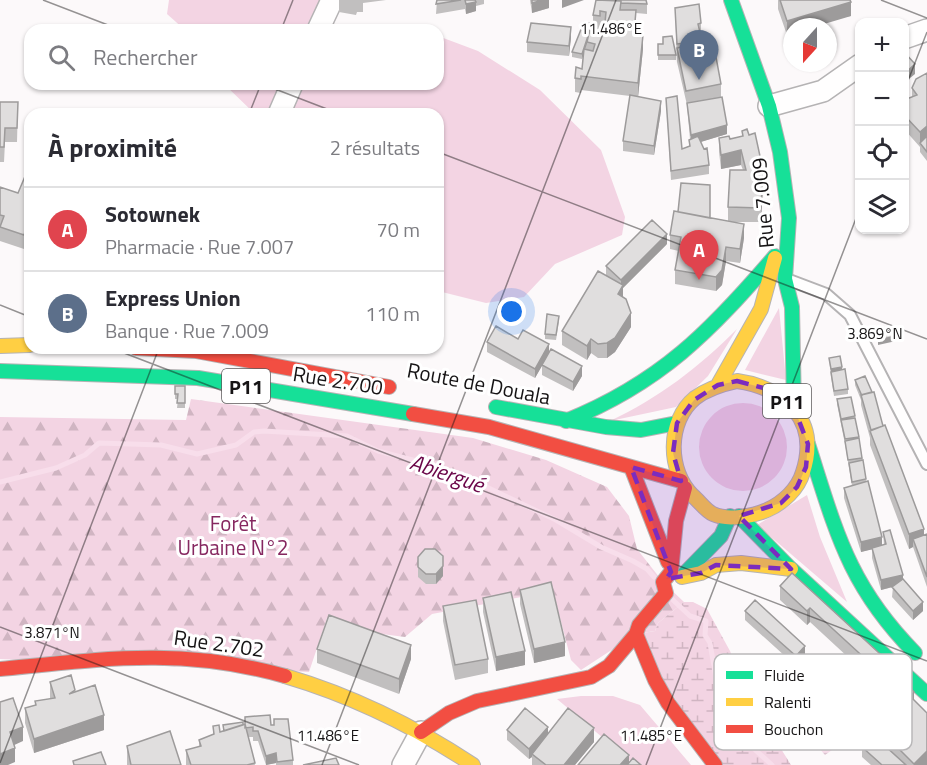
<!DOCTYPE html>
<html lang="fr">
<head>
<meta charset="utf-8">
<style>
	:root { --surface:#fff; --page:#f7f7f7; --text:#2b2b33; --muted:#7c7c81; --line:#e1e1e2; --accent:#111827 }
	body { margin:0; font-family:"Titillium Web",sans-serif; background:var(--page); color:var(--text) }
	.controls { position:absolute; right:18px; top:18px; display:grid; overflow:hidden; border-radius:12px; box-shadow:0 2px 4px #0004 }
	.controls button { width:54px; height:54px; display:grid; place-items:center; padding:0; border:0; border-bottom:2px solid var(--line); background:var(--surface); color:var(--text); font:30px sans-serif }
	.compass { position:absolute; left:783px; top:18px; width:54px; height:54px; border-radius:50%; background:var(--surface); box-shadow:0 2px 4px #0004; rotate:201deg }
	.you { position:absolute; left:512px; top:312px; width:21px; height:21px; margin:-15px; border:4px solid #fff; border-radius:50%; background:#1a73e8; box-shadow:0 0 0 9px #1a73e833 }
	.badge { display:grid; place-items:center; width:39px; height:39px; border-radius:50%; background:var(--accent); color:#fff; font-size:20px; font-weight:700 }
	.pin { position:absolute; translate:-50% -50px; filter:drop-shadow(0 2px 3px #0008) }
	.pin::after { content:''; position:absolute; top:32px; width:21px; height:18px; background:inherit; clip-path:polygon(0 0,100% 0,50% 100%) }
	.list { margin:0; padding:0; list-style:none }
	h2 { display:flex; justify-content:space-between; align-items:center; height:78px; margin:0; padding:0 24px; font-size:26px }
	h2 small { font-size:20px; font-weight:400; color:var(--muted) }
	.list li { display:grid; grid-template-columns:39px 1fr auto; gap:18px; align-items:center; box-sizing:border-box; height:84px; padding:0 24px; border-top:2px solid var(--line) }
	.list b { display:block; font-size:22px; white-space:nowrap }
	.list p { margin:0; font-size:20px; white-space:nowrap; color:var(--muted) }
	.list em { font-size:20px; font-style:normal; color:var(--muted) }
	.icon { flex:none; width:33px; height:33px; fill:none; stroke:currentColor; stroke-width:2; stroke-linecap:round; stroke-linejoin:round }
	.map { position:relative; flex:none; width:927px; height:765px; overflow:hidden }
	.search { position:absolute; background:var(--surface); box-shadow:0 2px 4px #0004; left:24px; top:24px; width:420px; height:66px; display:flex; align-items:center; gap:15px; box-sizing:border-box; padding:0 21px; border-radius:18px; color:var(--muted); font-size:22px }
	.panel { position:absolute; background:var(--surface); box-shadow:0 2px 4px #0004; left:24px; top:108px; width:420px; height:246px; border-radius:18px }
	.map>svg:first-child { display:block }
</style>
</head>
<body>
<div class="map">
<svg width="927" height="765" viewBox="0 0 927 765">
	<defs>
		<pattern id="forest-firs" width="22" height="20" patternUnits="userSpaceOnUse" patternTransform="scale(1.5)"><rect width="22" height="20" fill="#f3d4e3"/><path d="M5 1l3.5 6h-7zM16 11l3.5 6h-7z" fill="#d0b5c2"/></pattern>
		<pattern id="wetland-marsh" width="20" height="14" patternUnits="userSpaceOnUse" patternTransform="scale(1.5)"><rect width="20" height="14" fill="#f3d4e3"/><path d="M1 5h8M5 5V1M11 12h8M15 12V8" fill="none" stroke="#d0b5c2"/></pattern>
		<pattern id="water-rules" width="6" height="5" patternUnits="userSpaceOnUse" patternTransform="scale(1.5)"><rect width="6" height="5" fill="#f8deeb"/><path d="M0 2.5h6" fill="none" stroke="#d4bec9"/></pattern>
	</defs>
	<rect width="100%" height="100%" fill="#fcf9fa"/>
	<!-- green -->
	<path fill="#f3d4e3" d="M169,0H327L336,30H185L167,14Z
		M438,36L478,51L540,90L601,150L625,217L622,235L555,264L524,297L486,303L438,291V114H255L224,84H438Z
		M779,308L786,380L745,370Z
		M737,329L708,376L676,407L610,421C659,398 699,367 737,329Z
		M699 447a44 44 0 1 1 88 0a44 44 0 1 1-88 0Z
		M807,495L820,537L847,602L757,525Z
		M581,696H613L640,705L691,765H635L557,699Z"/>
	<!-- forest -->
	<path fill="url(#forest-firs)" d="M191,399L473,438L546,460L607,487L629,516L637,549L663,582L684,602L658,623L655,631L636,634L581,670L571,660L553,591L432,614L405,637L374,633L327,618L309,672L0,659V417L186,420Z"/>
	<!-- wetland -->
	<path fill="url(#wetland-marsh)" d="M684,602H693L707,609L730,651L749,697L791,765H715L636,634L655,631L658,623Z"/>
	<!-- water -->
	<path fill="url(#water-rules)" d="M839,715L847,720L853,735L825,755L812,740L811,733Z"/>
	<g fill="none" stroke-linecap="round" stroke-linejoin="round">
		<!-- stream -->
		<path stroke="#f8deeb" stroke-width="5" d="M0,482L56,468L85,455L99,443L161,445L197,454L236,445L254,432L264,431L347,436L378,451L424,463L476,482L556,520L601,547L633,561L647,569L654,577
			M673,600L690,616L706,621L705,635L710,643L721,708L741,737L772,765"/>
		<!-- lane casing -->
		<g stroke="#b5b3b4" stroke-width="14">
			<path id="lane" d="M789,280L826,294L850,315L927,464"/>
		</g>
		<!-- street casing -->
		<g stroke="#b5b3b4" stroke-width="24">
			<path id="street" d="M318,30L332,0
				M904,38L927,30
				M769,106L823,91L860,65
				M279,114L292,84
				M403,765L421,732"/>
		</g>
		<!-- fast casing -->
		<g stroke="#b5b3b4" stroke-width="16">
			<path id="fast" d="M731,0L769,106L780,152L789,218L785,279L792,307L794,408
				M0,371L198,378L413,414
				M496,407L606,427L641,430L677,423
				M566,421C660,383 710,332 775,256
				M808,444C836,531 848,585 915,653
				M739,516L791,569L927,694
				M685,573L721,536L730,516"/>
		</g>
		<!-- slow casing -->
		<g stroke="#b5b3b4" stroke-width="16">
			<path id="slow" d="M0,346L30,345
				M737,381C785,388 820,420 803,472C798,489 783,503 767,510C753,516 728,521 713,514C706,511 699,501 693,496C667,471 667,421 695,398C707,389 723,384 737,381Z
				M718,385L761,309L775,258
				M682,577L701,573L716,565L741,563L791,569
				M285,676C353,696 414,726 473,765"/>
		</g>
		<!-- jam casing -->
		<g stroke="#b5b3b4" stroke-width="16">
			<path id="jam" d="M136,348L196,351L389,387
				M413,414L489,427L681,481
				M631,467L668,562
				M685,488L676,521L671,572L663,582L666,593L639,625L636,634L655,680L668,703L715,765
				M0,669C103,659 182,647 285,676
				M421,732L449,713L477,701L591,677L609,666L636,634"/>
		</g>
		<!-- lane -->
		<use href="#lane" stroke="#fffefe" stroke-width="10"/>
		<!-- street -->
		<use href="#street" stroke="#fffefe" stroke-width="21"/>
		<!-- fast -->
		<use href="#fast" stroke="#16e098" stroke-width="14"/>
		<!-- slow -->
		<use href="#slow" stroke="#ffcf43" stroke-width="14"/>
		<!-- jam -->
		<use href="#jam" stroke="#f24e42" stroke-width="14"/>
	</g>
	<!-- wall -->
	<path fill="#c1bfbf" d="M339,0H386L363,3V12H357L356,15L339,12Z
		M437,0H484V4L476,6V11L466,14L465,9L436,14Z
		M530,0H549V8L532,13Z
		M596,0L647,4V14L636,13L635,34L643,49L638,97L661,111L654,155L623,151V141L630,96L581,90V93L575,92V78L582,69L583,56L582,59L572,57V52L592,28L590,33H604L605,26L600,25V30L593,29V15Z
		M778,0H850L851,16L792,27V34L787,35L778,9Z
		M675,8L701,23V33H700L702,43L721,84V98L727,134L700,142L709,165V174L671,180L666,98L682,149L689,146V140L690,139L687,105L677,62Z
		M571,37L569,56L527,52V42Z
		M658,44L676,55V60H658Z
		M927,73V161L920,152V147L904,129V100L912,97V88Z
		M0,102H18L17,142H5L4,162H0Z
		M742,131L763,184L761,222H733L744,238L740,263L726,261L722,285L716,291L675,284V270L679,251L670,249V235L710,218L728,221V207L743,170L741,165L721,169L719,152V138L730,139L742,137Z
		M30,176V232L24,249L0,241V187L18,193Z
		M667,244L623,288V297L631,327L615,352L607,358H598L591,353L587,360L562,345V331L606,276V266Z
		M559,321L556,340L545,339V334Z
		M518,339L549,354L582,376L573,391L542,375V365L535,378L487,352V342Z
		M829,358L842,370L848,389V394L834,396L831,377Z
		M855,380L883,426L924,536L927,535V587L913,547L909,549L870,445V438L861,405V400L855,385Z
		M175,386H185V408H177L178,399H175Z
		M851,397L859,438L866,481L882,545H884L883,532L903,579L923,611L913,620L892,597L893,587L881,590L872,558V549L861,552L844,498V488L852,486L845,444L837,404V399Z
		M418,557L443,576L436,584H426L418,577Z
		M780,586L891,670L914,701L927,765H871L862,757V747L870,739L852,720V712L849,715L806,675V666L858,700L876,683L810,622L807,625L780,600Z
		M520,590L565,656L534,663L520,604Z
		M483,598L525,665L496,671L483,612Z
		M443,606L488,659V673L455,680L443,621Z
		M745,611L805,656L796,666L745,620Z
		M317,649L411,659L399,694L317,663Z
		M50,682L75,692L104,730L34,753L25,723V708L35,705V701L50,699Z
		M245,717L271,725L293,760V765H276V763L266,765L258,741H253V737H248L255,765H186V750L199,747V740L213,735V726L220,732L223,731V725H245Z
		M507,730L548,733L594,742L575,765H532V757L529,759L507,740Z
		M127,746L181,765H127Z"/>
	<!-- shaded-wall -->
	<path fill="#9d9b9b" d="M543,0H549V8L532,13V3Z
		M562,0H584L562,8Z
		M476,2V11L466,14V4Z
		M851,2V16L814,27H792V34L787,35V21Z
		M592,24V28L582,59V54Z
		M571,27V37L569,56V46Z
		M643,35V49L638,97V83Z
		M915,64V74L904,83V74Z
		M661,101V111L654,155V146Z
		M727,125V134L691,145V135Z
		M927,126V140L920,143V147V132Z
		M741,150V165L721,169V155Z
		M763,170V184L761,222V208Z
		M30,217V232L24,249V235Z
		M744,224V238L740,263V249Z
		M667,234V244L623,288V300L618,294L621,289V280Z
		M726,247V261L722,285L716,291V277Z
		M631,313V327L615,352L607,358V343Z
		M896,336V341L878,345V340Z
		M591,339V353L587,360V346Z
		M549,344V354L535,378V369Z
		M582,366V376L573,391V382Z
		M842,367V372L831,374V369Z
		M924,529V543L913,539V547L909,549V534Z
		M882,537V547L861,552V542Z
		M443,566V576L436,584V574Z
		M903,575V584L881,590V580Z
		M923,602V611L913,620V611Z
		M810,608V622L807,625V611Z
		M565,642V656L534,663V649Z
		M411,645V659L399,694V679Z
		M805,646V656L796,666V656Z
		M525,651V665L496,671V657Z
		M891,664V679L882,688V674Z
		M914,692V707L880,730V739L874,744V730Z
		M858,696V706H852V712L849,715V705Z
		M104,715V730L34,753V739Z
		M23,727V741L10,747V732Z
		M548,727V737L532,754V757L529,759V749Z
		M594,728V742L575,765H564Z
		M15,748V762L8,765H0V754Z
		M927,751V765H914V764Z
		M276,753V763L266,765V756Z
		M629,755V765H620Z"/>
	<!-- building -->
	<path fill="#e0dede" stroke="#9d9b9b" stroke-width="1.5" d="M437,0H461L436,4Z
		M465,0H475L476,2L466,4Z
		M532,0H543L532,3Z
		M596,0L621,1L620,10H636L634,34L643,35L638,83L581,76V79L575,78L576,67L582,69L584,49L593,51L595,44L587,42L589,33H604L606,12L600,11V16L593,15Z
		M615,0H646L647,4L621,3V1Z
		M780,0H850L851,2L787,21Z
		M699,4L701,23L698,24L702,41L677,44L675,8Z
		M584,22L592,24L582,54L572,52Z
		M531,23L571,27L569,46L527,42Z
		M672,36L676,55H658V44H663V37Z
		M713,41L721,84L686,91L677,48Z
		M904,52L915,64L904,74Z
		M927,73V126L920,132L904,115V100L917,95L912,88L916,79Z
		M630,95L661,101L654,146L623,141Z
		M677,96L682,149L690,146L689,140L698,136L704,149L707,148L709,165L671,171L666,98Z
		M722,97L727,125L691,135L687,103Z
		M0,102H18L17,128H5L4,147H0Z
		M747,129L749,135L755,133L763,170L761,208L728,207L730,170H746L741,150L721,155L719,138L729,136L730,139L743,136L742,131Z
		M927,136V152L920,143Z
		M26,174L30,176V217L24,235L0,227L4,216L0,215V187L18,193Z
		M681,183L710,185V218L678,212Z
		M674,211L744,224L740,249L726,247L722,270L716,277L675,270L681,237L670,235Z
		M652,220L667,234L621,280L606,266Z
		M598,271L623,285L618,294L626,299L631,313L615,338L607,343L598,344L591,339L587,346L562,331Z
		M547,314L559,316L556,335L545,334Z
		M496,326L518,339L523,330L549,344L535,369L487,342Z
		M895,329L896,336L878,340L877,334Z
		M551,349L582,366L573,382L542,365Z
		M840,356L842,367L831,369L829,358Z
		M845,369L848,389L834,391L831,372Z
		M865,376L872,392L861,395L862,396L855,380Z
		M175,386H185V403H177L178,394H175Z
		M874,392L883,426L871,430L861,395Z
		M851,397L855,416L841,419L837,399Z
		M855,418L859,437L845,439L841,420Z
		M885,425L924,529L909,534L870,431Z
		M859,438L862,458L848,460L845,441Z
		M863,460L866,479L852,482L849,463Z
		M868,481L882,537L861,542L844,488Z
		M890,530L903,575L881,580L872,548L886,544L883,532Z
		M927,534V577L913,539Z
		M425,549H435L443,556V566L436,574H426L418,567V557Z
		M792,573L891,664L882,674L810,608L807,611L780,586Z
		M903,579L923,602L913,611L892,587Z
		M551,582L565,642L534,649L520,590Z
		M511,592L525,651L496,657L483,598Z
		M476,600L488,659L455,665L443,606Z
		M755,600L805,646L796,656L745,611Z
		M329,615L411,645L399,679L317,649Z
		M892,669L914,692L874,730L852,706Z
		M71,675L75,690L69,694L95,685L104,715L34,739L25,708L36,705L35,701L55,698L50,682Z
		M13,698L23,727L10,732L15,748L0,754V702Z
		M912,698L927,713V751L914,764L880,730Z
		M525,708L548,727L529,749L507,730Z
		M568,708L594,728L564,765H546L532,754Z
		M270,715L271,725H274V719H288L293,760L277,762L276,753L266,756L258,731H253V727L245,728V717Z
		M243,722V725L224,731L223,725Z
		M245,724L255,763L247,765H191L186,750L201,746L199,740L214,734L213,726L219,725L220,732Z
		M170,731L181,765H131L127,746Z
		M604,734L629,755L620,765H578Z
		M873,735L906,765H882L862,747Z
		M101,752L106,765H74L73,761Z
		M336,758L339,765H303Z
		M633,758L641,765H627Z"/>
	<!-- marked area -->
	<path fill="#7b2cbf" fill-opacity="0.2" stroke="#7b2cbf" stroke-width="4.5" stroke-dasharray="12 8" stroke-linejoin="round" d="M737,381L775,391L794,408L808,444L806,467L797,487L781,503L739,516L791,569L716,565L701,573L666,579L671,572L631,467L681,481L673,453L677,423L694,400L718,385Z"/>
	<!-- ticks -->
	<path fill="none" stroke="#161415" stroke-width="1.5" stroke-opacity="0.45" d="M43,0L121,30M881,0L927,18M281,30L293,0M262,84L340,114M904,91L927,32M249,114L261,84M438,152L927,339M0,305L30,317M111,348L927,661M0,627L359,765M0,763L159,348M322,765L616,0M646,765L860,208"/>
	<g text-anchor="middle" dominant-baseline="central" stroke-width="6" stroke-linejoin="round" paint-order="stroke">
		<!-- shield labels -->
		<g fill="#fff" stroke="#5c5a5b" stroke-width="1.5">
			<rect x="222" y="369" width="48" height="34" rx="4.5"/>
			<rect x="763" y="384" width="48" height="34" rx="4.5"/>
		</g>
		<g font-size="20" font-weight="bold" fill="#161415">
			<text x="246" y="386">P11</text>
			<text x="787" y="401">P11</text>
		</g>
		<!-- street labels -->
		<g font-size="21" fill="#161415" stroke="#fff">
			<text transform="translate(762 203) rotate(-95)">Rue 7.009</text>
			<text transform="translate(338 380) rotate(9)">Rue 2.700</text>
			<text transform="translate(479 383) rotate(11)">Route de Douala</text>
			<text transform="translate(219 643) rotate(8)">Rue 2.702</text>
		</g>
		<!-- park labels -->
		<g font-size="21" fill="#862760" stroke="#fff">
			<text x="233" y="523">Forêt<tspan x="233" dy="24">Urbaine N°2</tspan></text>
		</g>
		<!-- water labels -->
		<g font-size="22" font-style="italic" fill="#6a0548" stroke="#fff">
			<text transform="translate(447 473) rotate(19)">Abiergué</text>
		</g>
	</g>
	<!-- legend -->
	<rect x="714" y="654" width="198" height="96" rx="9" fill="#fff" stroke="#b9b8b9" stroke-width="1.5"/>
	<rect x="726" y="671" width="27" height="8" fill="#16e098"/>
	<rect x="726" y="698" width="27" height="8" fill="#ffcf43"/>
	<rect x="726" y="725" width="27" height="8" fill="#f24e42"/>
	<g font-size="16" fill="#161415">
		<text x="764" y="681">Fluide</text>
		<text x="764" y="708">Ralenti</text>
		<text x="764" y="735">Bouchon</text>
	</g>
	<g font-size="15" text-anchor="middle" fill="#161415" stroke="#fff" stroke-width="6" stroke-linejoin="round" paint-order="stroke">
		<text x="611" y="34">11.486°E</text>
		<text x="875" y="339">3.869°N</text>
		<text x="52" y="638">3.871°N</text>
		<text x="328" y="741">11.486°E</text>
		<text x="651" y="741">11.485°E</text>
	</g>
</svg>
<div class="controls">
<button>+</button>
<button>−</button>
<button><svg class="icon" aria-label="locate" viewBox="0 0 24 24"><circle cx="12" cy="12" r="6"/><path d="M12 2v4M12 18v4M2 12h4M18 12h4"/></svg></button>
<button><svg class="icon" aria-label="layers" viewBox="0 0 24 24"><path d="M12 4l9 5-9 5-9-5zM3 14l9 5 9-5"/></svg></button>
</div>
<svg class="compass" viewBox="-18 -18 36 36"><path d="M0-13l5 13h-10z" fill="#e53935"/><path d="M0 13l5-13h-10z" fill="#7c7c81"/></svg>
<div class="you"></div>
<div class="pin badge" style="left:699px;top:280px;background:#e0444e">A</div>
<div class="pin badge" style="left:699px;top:80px;background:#5c6f8a">B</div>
<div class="search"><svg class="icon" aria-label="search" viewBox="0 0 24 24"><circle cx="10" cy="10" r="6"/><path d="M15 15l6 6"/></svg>Rechercher</div>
<section class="panel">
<h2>À proximité<small>2 résultats</small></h2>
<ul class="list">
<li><span class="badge" style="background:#e0444e">A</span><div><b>Sotownek</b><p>Pharmacie · Rue 7.007</p></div><em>70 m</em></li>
<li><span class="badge" style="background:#5c6f8a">B</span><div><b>Express Union</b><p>Banque · Rue 7.009</p></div><em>110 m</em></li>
</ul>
</section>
</div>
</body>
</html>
